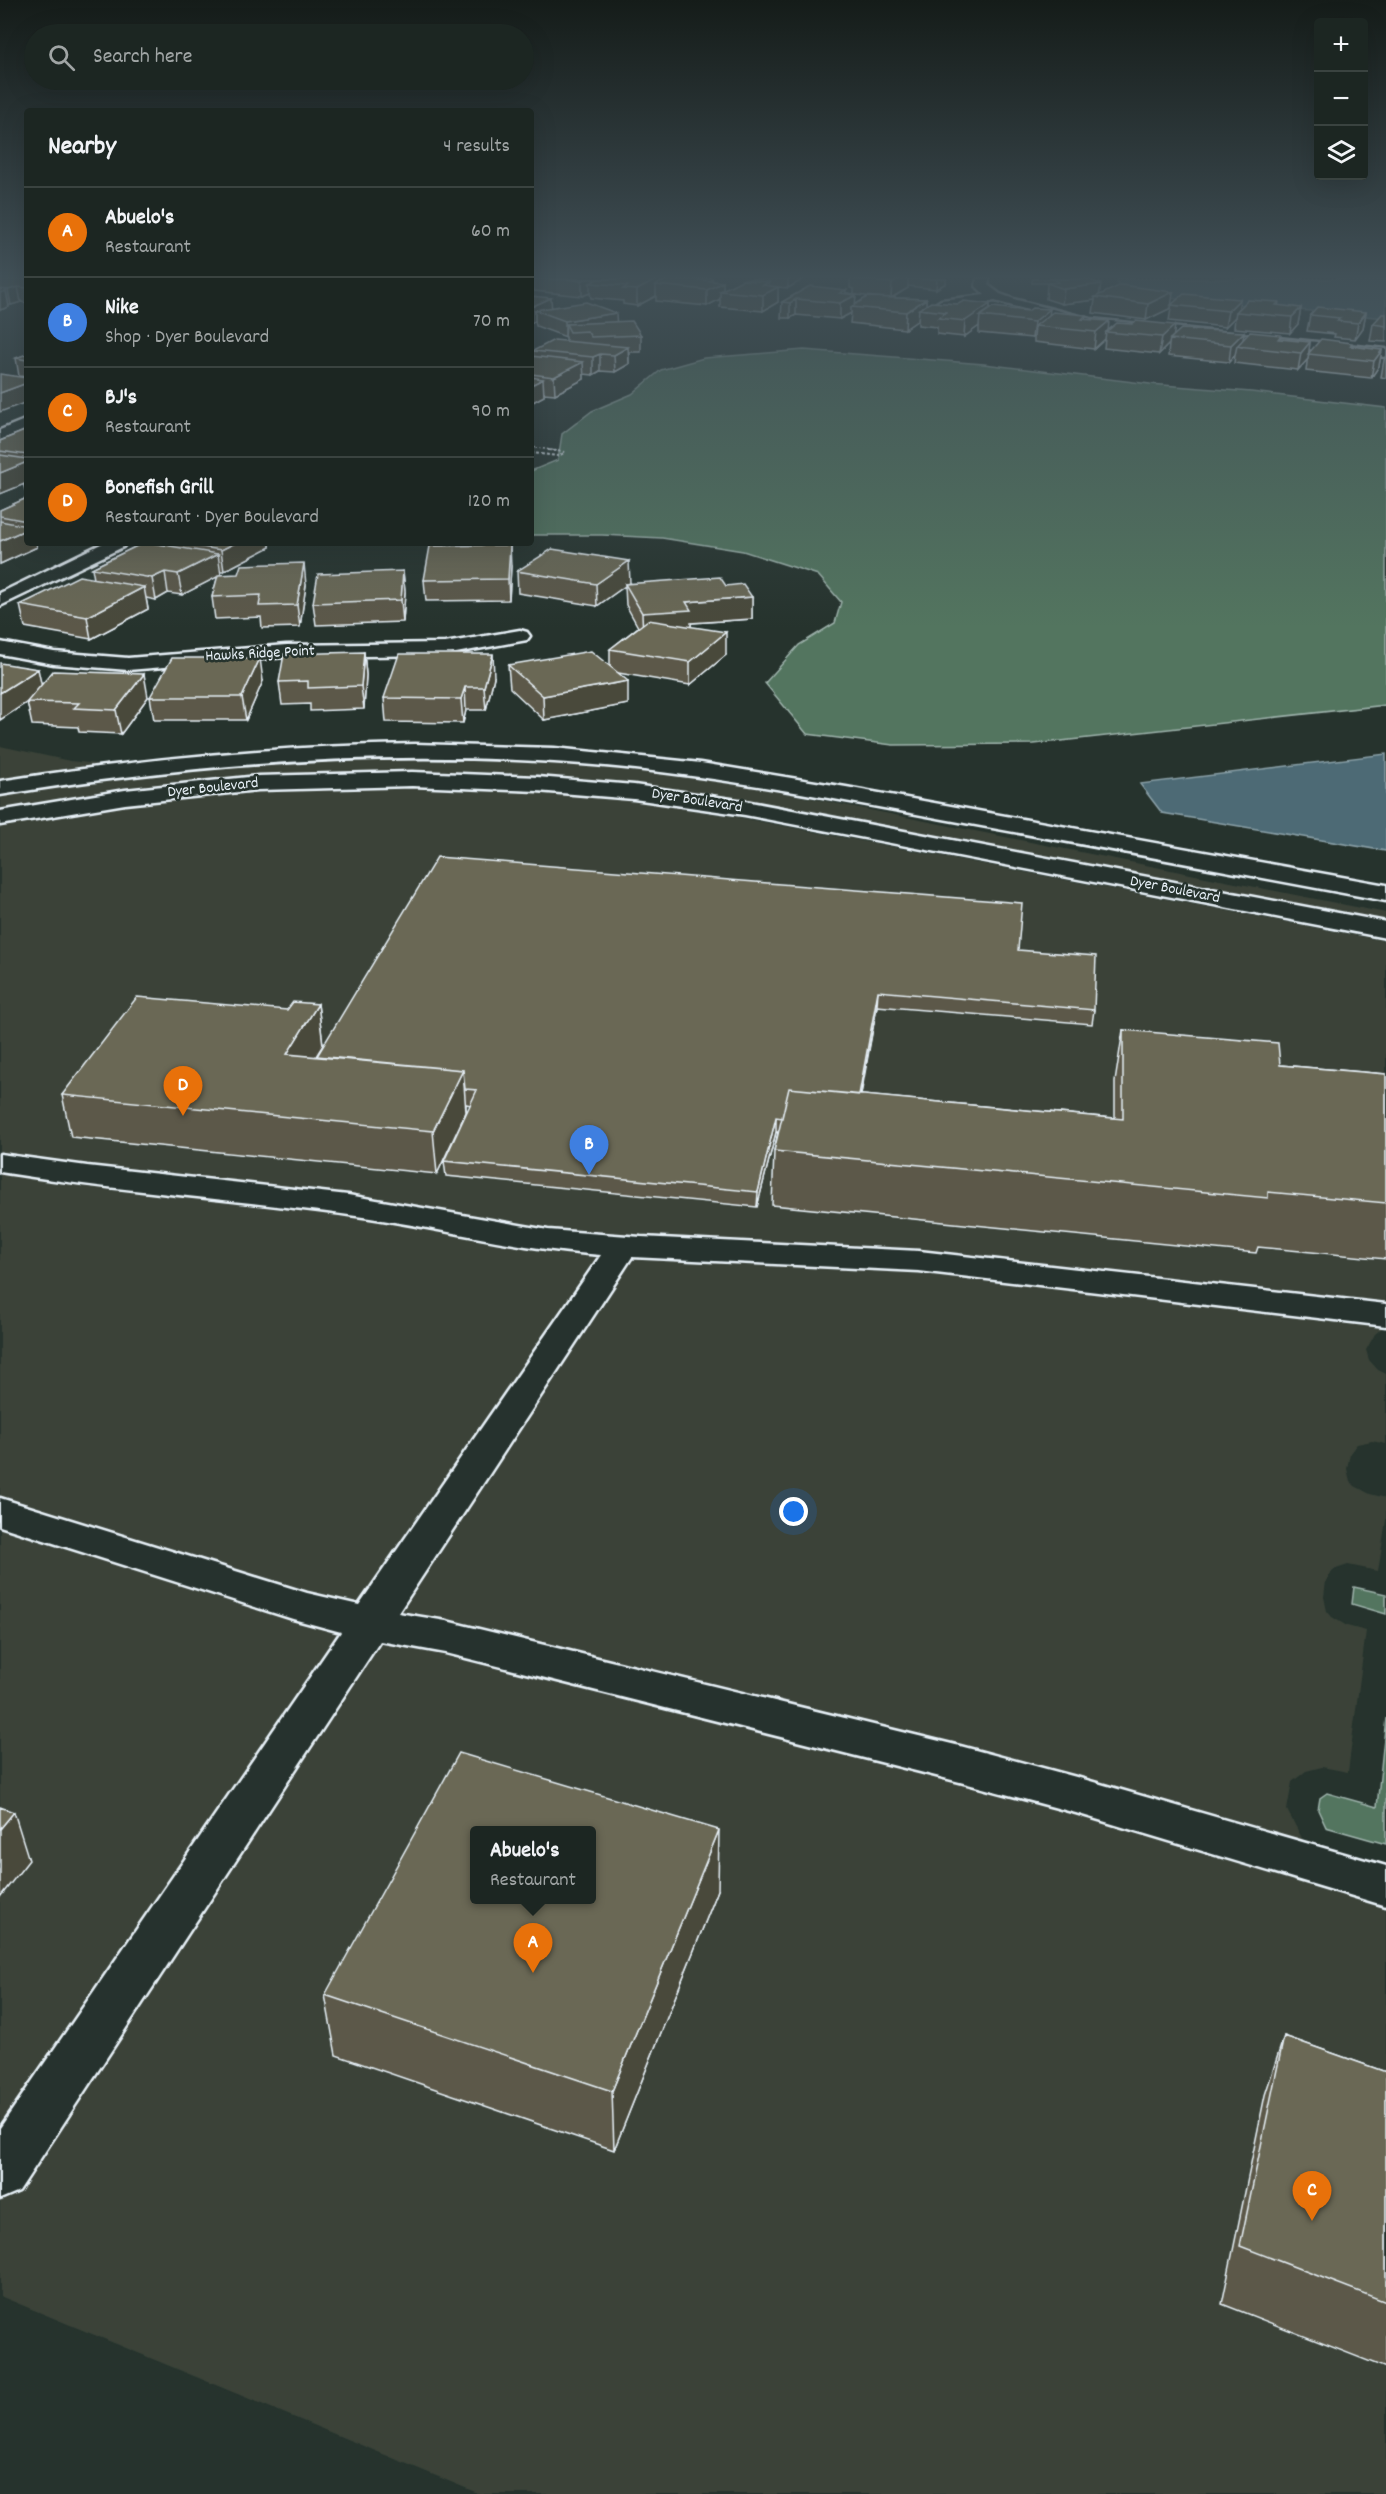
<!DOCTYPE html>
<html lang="en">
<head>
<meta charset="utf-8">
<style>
	:root { --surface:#1c2622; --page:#29322f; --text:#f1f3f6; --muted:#a0a5a5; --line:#3a4340; --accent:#d93025 }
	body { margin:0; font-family:Dekko,sans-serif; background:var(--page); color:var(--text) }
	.controls { position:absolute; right:18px; top:18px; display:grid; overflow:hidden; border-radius:6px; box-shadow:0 6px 24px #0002 }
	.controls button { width:54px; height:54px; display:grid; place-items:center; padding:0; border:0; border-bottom:2px solid var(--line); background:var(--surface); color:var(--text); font:30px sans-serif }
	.you { position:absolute; left:794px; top:1512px; width:21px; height:21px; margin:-15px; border:4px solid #fff; border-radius:50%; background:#1a73e8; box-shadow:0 0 0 9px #1a73e833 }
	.badge { display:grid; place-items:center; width:39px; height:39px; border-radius:50%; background:var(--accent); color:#fff; font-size:20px; font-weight:700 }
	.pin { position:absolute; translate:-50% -50px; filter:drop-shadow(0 2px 3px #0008) }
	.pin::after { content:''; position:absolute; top:32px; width:21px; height:18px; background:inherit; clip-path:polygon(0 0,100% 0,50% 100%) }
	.popup { position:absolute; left:470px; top:1826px; width:126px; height:78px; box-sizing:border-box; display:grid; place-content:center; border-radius:6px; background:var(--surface); filter:drop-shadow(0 2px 4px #0005); font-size:20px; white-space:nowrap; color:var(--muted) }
	.popup b { font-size:22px; color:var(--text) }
	.popup::after { content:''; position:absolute; left:50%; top:100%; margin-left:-12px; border:12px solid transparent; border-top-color:var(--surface) }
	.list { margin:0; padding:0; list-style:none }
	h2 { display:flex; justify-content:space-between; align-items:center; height:78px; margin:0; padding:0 24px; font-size:26px }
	h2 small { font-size:20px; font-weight:400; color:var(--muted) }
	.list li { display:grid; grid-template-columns:39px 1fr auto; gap:18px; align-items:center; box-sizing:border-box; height:90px; padding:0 24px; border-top:2px solid var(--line) }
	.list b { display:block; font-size:22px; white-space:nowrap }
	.list p { margin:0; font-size:20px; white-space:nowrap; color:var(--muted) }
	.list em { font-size:20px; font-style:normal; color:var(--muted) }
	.icon { flex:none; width:33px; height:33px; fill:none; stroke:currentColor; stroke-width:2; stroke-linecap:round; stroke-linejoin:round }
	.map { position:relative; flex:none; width:1386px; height:2494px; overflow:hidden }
	.search { position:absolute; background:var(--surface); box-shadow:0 6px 24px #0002; left:24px; top:24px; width:510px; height:66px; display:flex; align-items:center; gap:15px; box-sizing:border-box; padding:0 21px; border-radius:33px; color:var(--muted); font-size:22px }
	.panel { position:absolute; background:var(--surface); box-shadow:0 6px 24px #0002; left:24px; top:108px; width:510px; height:438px; border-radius:6px }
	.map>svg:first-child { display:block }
</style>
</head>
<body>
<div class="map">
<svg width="1386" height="2494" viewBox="0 0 1386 2494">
	<rect width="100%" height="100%" fill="#26332d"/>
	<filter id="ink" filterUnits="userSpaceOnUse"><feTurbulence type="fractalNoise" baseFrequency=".0167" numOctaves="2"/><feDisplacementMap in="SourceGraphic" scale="12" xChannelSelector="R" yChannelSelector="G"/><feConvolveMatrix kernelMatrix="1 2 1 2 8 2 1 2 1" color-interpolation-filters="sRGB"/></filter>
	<g filter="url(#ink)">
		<!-- built -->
		<path fill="#3a4339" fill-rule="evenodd" d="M0,746L70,761L99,764L0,780Z
			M395,758L548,762L666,774L765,789L1386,913V920L753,801L642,784L542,775L415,771L262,775L127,789L0,809V796L83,781L262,763Z
			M408,787L532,792L628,800L737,817L1386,941V1325L1375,1334L1366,1350L1369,1360L1378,1370L1386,1374V1444L1372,1441L1357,1444L1350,1453L1347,1469L1350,1481L1355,1486L1370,1494L1386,1498V1520L1378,1571L1348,1565L1333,1570L1326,1581L1324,1597L1327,1611L1332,1617L1347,1626L1366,1631L1348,1772L1322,1767L1306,1771L1292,1782L1287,1810L1304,1842L1322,1854L1386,1872V2494H480L0,2296V826L125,805L256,792ZM474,1830H592V1900H474Z"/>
		<!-- green -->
		<path fill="#53755f" stroke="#9eb3ac" stroke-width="1.5" d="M804,350L984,364L1150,384L1251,392L1386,408V705L1034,744L893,745L807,734L765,683L799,645L835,623L841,602L818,575L743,551L662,538L602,535H531V471L558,460L562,434L592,411L632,394L661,370L704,358Z
			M1354,1587L1386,1594V1614L1352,1604Z
			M1386,1718V1844L1326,1827L1318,1810L1320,1798L1327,1793L1377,1807Z"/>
		<!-- water -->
		<path fill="#4d6b74" stroke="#8ba1a9" stroke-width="1.5" d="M1117,279H1386V318L1177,299L1139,293L1118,284Z
			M1386,754V851L1162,813L1140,784Z"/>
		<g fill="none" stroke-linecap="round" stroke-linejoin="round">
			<!-- minor casing -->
			<g stroke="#e8f1f8" stroke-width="5">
				<path id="minor" d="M640,279H711C701,287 650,287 640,279Z
					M977,279H989L988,285L1000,294L1017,300L1091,319L1386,349V357L1091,327L995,301L941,308L935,304L941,300L985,295L976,286Z
					M27,419V429L0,440V430Z
					M103,543H126L123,547L0,606V593Z
					M520,630L527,632L530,636L527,640L445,655L286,657L128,670L54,664L0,654V642L54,652L128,658L286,645L445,643Z
					M415,744L554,748L701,763L846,787L1386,885V901C1238,873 1091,846 943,819C814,795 685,770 554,762C368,750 183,765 0,795V781C138,759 275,746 415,744Z
					M412,772L537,777L634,785L745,801L1386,922V938L745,815L634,799L537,791L412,786L258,790L125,804L0,825V811L125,790L258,776Z
					M0,1154L87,1166L348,1195L548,1230L641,1237L919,1251L1386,1304V1326L919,1271L632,1257L398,1613L446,1621L960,1746L1076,1777L1386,1866V1906L1076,1813L960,1782L446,1653L380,1641L19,2191L0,2199V2128L341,1632L293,1619L0,1526V1498L307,1593L359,1605L601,1255C515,1249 433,1226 349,1215C233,1199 116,1191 0,1172Z"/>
			</g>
			<!-- path-far1 -->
			<path stroke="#e8f1f8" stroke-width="1.5" stroke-dasharray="2 2" stroke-linecap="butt" d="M531,447L558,451"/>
			<!-- path -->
			<path stroke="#e8f1f8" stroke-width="2" stroke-dasharray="3 2" stroke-linecap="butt" d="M548,450L564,452
				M531,453L559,456L565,452"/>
			<!-- minor -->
			<use href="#minor" fill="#26332d" fill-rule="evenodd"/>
		</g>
		<!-- wall -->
		<path fill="#5b5948" stroke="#e8f1f8" stroke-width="1.5" fill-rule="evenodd" d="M0,279H27V303L21,302L11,305H9V307L0,310Z
			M531,279H666L703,280L723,282V290L744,279H804L788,288L778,287V302L763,311L720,307V299L707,306L656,301V296L637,306L623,304V301L591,298L590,293L582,296L534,291L533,286L531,287Z
			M850,279H946V283L936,289L908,286V288L892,298L926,299V305L990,304V310L1049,315H1086L1085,319L1108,330L1173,336L1244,332L1243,340L1280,339L1310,342L1308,359L1298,370L1234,363L1235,355L1229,362L1168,356L1169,344L1159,354L1104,348L1105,339L1094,349L1034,342V337L1032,338L979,333V326L964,337L937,334V327L918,325V320L905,329L850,323L851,313L840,319L796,315L790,318H781L782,302L810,286L854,294V289L850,288ZM856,295L884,298L855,304Z
			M1032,279H1087L1100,295L1171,305L1238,310L1279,302L1278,306L1301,308L1298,324L1290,333L1234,328L1235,317L1225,327L1169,321L1171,308L1146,320L1093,313L1095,300L1062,304L1046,299L1047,283H1032Z
			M531,296L551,307L617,322L641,335V352H629V364L615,372L600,371L593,375L584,374V379L555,394L544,393V396L531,403V356H533V351L566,341V337L536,326L535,321L531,323Z
			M1366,312L1363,328L1355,339L1334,337L1335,334L1307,331L1310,315Z
			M1386,314V342L1370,341L1373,324Z
			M1352,346L1382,350L1379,366L1371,378L1306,371L1308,354Z
			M27,354V377L19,376L16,358Z
			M1386,357V378L1381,377L1384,360Z
			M27,430V483L0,494V441Z
			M27,485V543H36L37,547L0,564V510L27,498L24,486Z
			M143,543H270V547L224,571H220V575L306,585L300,627L262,628L261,617L215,619L212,597L218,576L182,595L168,593L156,600L146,598L148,609L91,639L25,627L20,605L94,579L92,568Z
			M511,566L509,600L426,601L424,580Z
			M403,571L405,592L403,622L316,625L313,603Z
			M517,571L630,583L629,584L726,586L752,597V619L691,623V627L726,655L690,685L618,673L628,704L544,720L510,688L508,665L610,666V649L638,627L626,605L625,586L597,606L518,593Z
			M364,652L366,675L364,709L310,711V704L282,705L279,682Z
			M494,677L486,710H466L463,723L386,722L384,698Z
			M263,681L246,720H154L150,697Z
			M42,685L148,697L121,734L79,732L78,727L32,725L27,702Z
			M1018,950L1094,1010L1092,1024L877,1006L861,1095L1115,1118V1082L1123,1030L1280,1065L1386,1074V1259L1258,1247L1256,1253L772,1205L774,1151L778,1132H776L757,1207L446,1176L444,1161L471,1105L466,1104V1112L437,1174L71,1137L62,1095L287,1010L318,1004L323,1045Z
			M718,1890L614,2150L336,2055L325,1995Z
			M1284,2036L1386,2072V2368L1222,2304L1265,2095Z"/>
		<!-- shaded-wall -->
		<path fill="#4a493b" stroke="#e8f1f8" stroke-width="1.5" d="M531,279H533V286L531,287Z
			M585,279H607L590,283V293L582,296V281Z
			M658,279H666L667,286L656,285V296L637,306V290Z
			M788,279H804L788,288Z
			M898,279H908V288L891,298L892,283Z
			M937,279H946V283L936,289Z
			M723,282V291H720V299L707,306V290Z
			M769,282V292L778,287V302L763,311V285Z
			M1101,284L1099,297H1095V300L1062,304L1064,289Z
			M18,287L21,302L11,305L8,290Z
			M846,290L845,301L856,295L855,307H851V313L840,319V293Z
			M6,291L9,307L0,310V293Z
			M1173,292L1171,308L1146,320L1148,304Z
			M551,298L552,313L535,310V321L531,323V307Z
			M796,299V315L790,318V303Z
			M926,299V310L919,309L918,320L905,329L906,312Z
			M1240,299L1238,312H1236L1235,317L1225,327L1228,311Z
			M990,304L989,317L980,316L979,326L964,337L965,321Z
			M1301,308L1298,324L1290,333L1292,317Z
			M1050,309L1048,325L1035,326L1034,337L1032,338L1034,322Z
			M1366,312L1363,328L1355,339L1358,323Z
			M616,313L617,329L587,331L566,324L565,337V321Z
			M1109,321L1108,332H1106L1105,339L1094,349L1096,332Z
			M1175,325L1173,340L1170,339L1169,344L1159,354L1162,337Z
			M1244,332L1242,347L1237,346L1235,355L1229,362L1231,345Z
			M1310,342L1308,359L1298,370L1301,353Z
			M628,347L629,364L615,372L614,355Z
			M1382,350L1379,366L1371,378L1374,361Z
			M600,354V371L593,375V357Z
			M583,362L584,379L555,394L554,377Z
			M543,379L544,396L531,403V385Z
			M27,383V402L0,412V393Z
			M27,462V483L0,494V473Z
			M27,529V543H36L37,547L0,564V541Z
			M235,543H270V547L224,571L221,550Z
			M510,545L511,566L509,600L508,579Z
			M218,554L221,575L182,595L178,574Z
			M629,561L630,583L626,585L625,584V586L597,606L596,584Z
			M304,563L306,585L300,627L297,605Z
			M403,571L405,592L403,622L401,600Z
			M165,572L168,593L156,600L152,578Z
			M144,587L148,609L91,639L87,617Z
			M752,597V619L691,623V632L643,636L642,613L686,602Z
			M726,632V655L690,685V662Z
			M364,652L366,675L364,709L361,686Z
			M493,654L494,677L486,710L484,687Z
			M260,658L263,681L246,720L242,697Z
			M38,669L43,692L0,720V693Z
			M144,674L148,697L121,734L116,710Z
			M628,681V704L544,720L543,696Z
			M465,687L466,710L463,723L461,699Z
			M878,991L877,1006L852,1139L853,1124Z
			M318,1004L323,1045L292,1095L287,1054Z
			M463,1070L466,1112L437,1174L433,1131Z
			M776,1117V1132L757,1207L758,1192Z
			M14,1812L29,1860L0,1897V1829Z
			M719,1830L718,1890L614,2150L612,2091Z"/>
		<!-- building -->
		<path fill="#6a6854" stroke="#e8f1f8" stroke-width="1.5" fill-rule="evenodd" d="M0,279H27V288L18,287L8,290L0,289Z
			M565,279H585L582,281Z
			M597,279H658L637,290L623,289L628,286L590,283Z
			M668,279H698L697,280L723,282L707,290L656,285Z
			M855,279H898L892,283Z
			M1052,279H1087L1101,284L1064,289L1047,283L1059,282Z
			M742,280L769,282L763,285L778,287L763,295L720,291Z
			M1121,285L1173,292L1148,304L1095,297Z
			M810,286L846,290L840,293L856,295L840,303L796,299L790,303L782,302Z
			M1184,294L1240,299L1228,311L1171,305Z
			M531,296L551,298L531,307Z
			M867,297L926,299L906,312L851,307Z
			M1248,300L1279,302L1276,305L1301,308L1292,317L1236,312Z
			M964,301L990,304L965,321L938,318L946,312L919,309L931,302L958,304Z
			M586,302L616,313L565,321L535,310Z
			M993,307L1028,311L1032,308L1050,309L1034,322L980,316Z
			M1317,307L1366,312L1358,323L1337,321L1340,318L1310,315Z
			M1053,312L1086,315L1082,319L1109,321L1096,332L1035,326Z
			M1382,314H1386V326L1373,324Z
			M632,321L641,335L591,337L587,331L570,332L566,324Z
			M1136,321L1175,325L1162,337L1106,332L1117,323L1132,324Z
			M1181,329L1244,332L1231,345L1170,339Z
			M1250,332L1281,335L1278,339L1310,342L1301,353L1237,346Z
			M1321,339L1352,343L1350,346L1382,350L1374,361L1308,354Z
			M554,340L628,347L614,355L600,354L593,357L533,351Z
			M27,354V360L16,358Z
			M531,356L583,362L554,377L531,374Z
			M0,374L27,378V383L0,393Z
			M531,377L543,379L531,385Z
			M27,430V455L0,451V441Z
			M0,455L27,459V462L0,473Z
			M27,498V521L0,516V510Z
			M0,521L27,526V529L0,541Z
			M143,543H152L218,554L178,574L165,572L152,578L92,568Z
			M177,543H235L221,550Z
			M510,545L508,579L424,580L430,546Z
			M552,549L629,561L596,584L517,571Z
			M304,563L297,605L259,606L261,595L212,597L218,575L238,574L241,565Z
			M403,571L401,600L313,603L318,574Z
			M79,576L144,587L87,617L20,605Z
			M720,577L726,586L743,584L752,597L686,602L691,610L642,613L625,584Z
			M648,620L726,632L690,662L610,649Z
			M591,651L628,681L543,696L508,665Z
			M364,652L361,686L308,688V681L279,682L284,654Z
			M399,654H493L484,687H465L461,699L384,698Z
			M172,658H260L242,697H150Z
			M0,663L38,669L0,693Z
			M53,671L144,674L116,710L74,708L79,703L27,702Z
			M437,857L1022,903L1018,950L1096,956L1094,1010L878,991L859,1095L789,1088L782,1118L776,1117L758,1192L444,1161L477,1090L465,1089L463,1070L317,1056Z
			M137,997L287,1010L293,1002L318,1004L287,1054L463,1070L433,1131L62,1095Z
			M1123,1030L1278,1043L1280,1065L1386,1074V1203L1268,1192V1198L774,1151L789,1088L1123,1119Z
			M459,1753L719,1830L612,2091L325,1995ZM474,1830H591V1899H474Z
			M0,1807L14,1812L0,1829Z
			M1284,2036L1386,2072V2302L1240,2246Z"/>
	</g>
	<!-- sky -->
	<linearGradient id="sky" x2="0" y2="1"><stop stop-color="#151c19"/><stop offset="0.44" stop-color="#415057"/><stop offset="1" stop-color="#415057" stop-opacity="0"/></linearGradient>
	<rect width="1386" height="628" fill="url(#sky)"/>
	<g text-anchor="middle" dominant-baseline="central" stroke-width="5" stroke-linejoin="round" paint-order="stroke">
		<!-- far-street labels -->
		<g font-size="16" fill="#e8f1f8" stroke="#26332d">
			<text transform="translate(260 654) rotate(-3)">Hawks Ridge Point</text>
			<text transform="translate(213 788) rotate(-6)">Dyer Boulevard</text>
			<text transform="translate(697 801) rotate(9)">Dyer Boulevard</text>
			<text transform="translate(1175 890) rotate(11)">Dyer Boulevard</text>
		</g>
	</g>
</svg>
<div class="controls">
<button>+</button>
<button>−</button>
<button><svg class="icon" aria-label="layers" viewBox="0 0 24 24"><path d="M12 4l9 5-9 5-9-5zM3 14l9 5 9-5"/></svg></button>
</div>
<div class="you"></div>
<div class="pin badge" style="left:533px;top:1973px;background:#e8710a">A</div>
<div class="popup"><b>Abuelo's</b>Restaurant</div>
<div class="pin badge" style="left:589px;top:1175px;background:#3f7fe0">B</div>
<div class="pin badge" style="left:1312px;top:2221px;background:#e8710a">C</div>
<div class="pin badge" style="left:183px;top:1116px;background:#e8710a">D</div>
<div class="search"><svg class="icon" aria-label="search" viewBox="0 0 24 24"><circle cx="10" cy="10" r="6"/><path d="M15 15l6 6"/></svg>Search here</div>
<section class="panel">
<h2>Nearby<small>4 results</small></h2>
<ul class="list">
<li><span class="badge" style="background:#e8710a">A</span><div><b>Abuelo's</b><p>Restaurant</p></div><em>60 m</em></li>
<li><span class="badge" style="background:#3f7fe0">B</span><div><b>Nike</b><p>Shop · Dyer Boulevard</p></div><em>70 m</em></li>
<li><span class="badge" style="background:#e8710a">C</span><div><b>BJ's</b><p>Restaurant</p></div><em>90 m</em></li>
<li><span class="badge" style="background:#e8710a">D</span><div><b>Bonefish Grill</b><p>Restaurant · Dyer Boulevard</p></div><em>120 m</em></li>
</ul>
</section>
</div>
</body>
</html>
